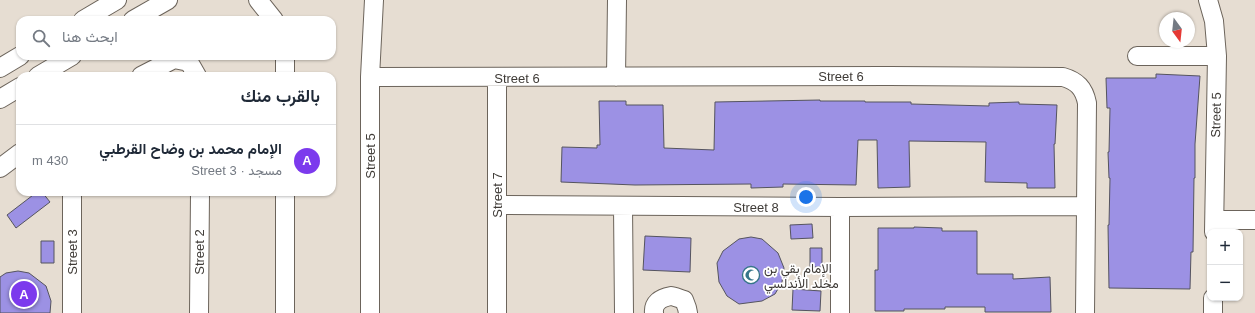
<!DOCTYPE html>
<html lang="ar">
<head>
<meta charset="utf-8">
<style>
	:root { --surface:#fff; --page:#f6f6f7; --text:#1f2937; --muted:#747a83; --line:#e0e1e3; --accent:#7c3aed }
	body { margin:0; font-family:Helvetica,Vazirmatn,sans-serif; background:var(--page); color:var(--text); direction:rtl }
	.controls { position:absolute; right:12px; bottom:12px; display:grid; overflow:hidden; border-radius:8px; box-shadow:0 1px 3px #0004 }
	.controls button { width:36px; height:36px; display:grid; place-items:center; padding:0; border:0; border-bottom:1px solid var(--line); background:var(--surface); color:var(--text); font:20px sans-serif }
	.compass { position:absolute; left:1159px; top:12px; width:36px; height:36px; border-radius:50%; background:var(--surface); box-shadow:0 1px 3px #0004; rotate:165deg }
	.you { position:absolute; left:806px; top:197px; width:14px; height:14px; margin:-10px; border:3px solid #fff; border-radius:50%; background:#1a73e8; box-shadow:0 0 0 6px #1a73e833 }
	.badge { display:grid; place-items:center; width:26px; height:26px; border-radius:50%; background:var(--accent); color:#fff; font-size:13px; font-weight:700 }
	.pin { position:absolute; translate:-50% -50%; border:2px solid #fff; box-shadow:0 1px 4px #0006 }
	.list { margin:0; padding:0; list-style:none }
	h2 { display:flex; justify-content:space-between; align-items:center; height:52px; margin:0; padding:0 16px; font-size:17px }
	h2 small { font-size:13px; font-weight:400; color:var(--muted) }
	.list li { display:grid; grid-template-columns:26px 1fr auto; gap:12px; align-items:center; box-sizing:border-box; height:72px; padding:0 16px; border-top:1px solid var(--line) }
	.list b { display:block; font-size:15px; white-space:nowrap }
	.list p { margin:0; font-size:13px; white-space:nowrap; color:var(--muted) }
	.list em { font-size:13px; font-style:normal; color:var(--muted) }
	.icon { flex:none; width:22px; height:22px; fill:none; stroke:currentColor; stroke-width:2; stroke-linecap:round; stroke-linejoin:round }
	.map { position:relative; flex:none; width:1255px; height:313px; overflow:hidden; direction:ltr }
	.search { position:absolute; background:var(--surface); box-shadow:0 1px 3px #0004; left:16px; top:16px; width:320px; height:44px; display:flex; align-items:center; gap:10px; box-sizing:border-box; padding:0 14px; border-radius:12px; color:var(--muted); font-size:15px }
	.panel { position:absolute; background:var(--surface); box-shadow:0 1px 3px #0004; left:16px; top:72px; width:320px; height:124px; border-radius:12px; direction:rtl }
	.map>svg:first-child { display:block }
</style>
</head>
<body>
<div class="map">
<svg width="1255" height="313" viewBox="0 0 1255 313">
	<rect width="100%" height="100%" fill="#e6ddd2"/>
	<!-- building -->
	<path fill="#9c91e4" stroke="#55545f" d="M1156,74L1200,76L1195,144V178H1194L1193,252H1191L1190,289L1109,288L1108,225H1109L1110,178H1109L1108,152H1109L1110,108H1107L1106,78H1156Z
		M820,100V101H865V102H911V104L989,106V103L1019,102V104L1057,105L1055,144H1054L1055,188H1027V183L985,182L986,142L909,141L910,187L878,188L877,140H858L856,185L783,184V187L751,188V184L635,185L561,182L562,147L597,148V145H600L599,101H626V105H663L664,148L714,150L715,102Z
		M37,192H42L50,202L16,228L7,215Z
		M812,224L813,238L791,239L790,225Z
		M914,227L942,228V231H977V274H1013V279L1050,277L1051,312H985V307H945V309H904V311H875V270H878V228H914Z
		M645,236L691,238L690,272L643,270Z
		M751,237L762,239L778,253L784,268L782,282L775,294L762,301L739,304L727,296L719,282L717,263L723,251L739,239Z
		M41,241H54V263H41Z
		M810,248H822V267H810Z
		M18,271L29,273L46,286L51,301L50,313H0V277L6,273Z
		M793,289L821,291L820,311L792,310Z"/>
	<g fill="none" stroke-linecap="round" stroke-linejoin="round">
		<!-- minor casing -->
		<g stroke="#6c645b" stroke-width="20">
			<path id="minor" d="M258,0L274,20
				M1208,0L1214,21L1217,56L1214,232
				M83,20L117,0
				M133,20L168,0
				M285,56V76
				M1137,56H1217
				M0,68L20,56
				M38,76L72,56
				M141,76L174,59L189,62L197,76
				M370,77L889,76L1063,77C1077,81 1084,88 1087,103L1085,313
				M616,77L617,0
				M0,99L20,87
				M0,168L20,153
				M72,192V313
				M497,205L840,207L1086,206
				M623,206L624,313
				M840,207V313
				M1215,220H1255
				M199,313L200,192
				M285,313V192
				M370,313V77L374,0
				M497,313V78
				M654,313C653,303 660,298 671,296C674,296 680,299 684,300L687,308L688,313
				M1213,313V298"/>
		</g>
		<!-- minor -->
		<use href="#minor" stroke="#fff" stroke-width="18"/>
	</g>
	<!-- icons -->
	<defs>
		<g id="mosque-ring" transform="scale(0.9)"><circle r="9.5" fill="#fff" stroke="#357589" stroke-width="1.5"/><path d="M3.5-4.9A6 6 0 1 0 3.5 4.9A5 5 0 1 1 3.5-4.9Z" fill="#357589"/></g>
	</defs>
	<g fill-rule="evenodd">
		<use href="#mosque-ring" x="751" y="275"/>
	</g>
	<g text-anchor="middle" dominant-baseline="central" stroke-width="3.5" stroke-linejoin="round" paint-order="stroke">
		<!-- street labels -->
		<g font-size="13" fill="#3f3b37" stroke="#fff">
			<text x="841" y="76">Street 6</text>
			<text x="517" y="78">Street 6</text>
			<text transform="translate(1216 115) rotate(-89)">Street 5</text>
			<text transform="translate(370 156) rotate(-90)">Street 5</text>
			<text transform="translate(497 195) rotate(-90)">Street 7</text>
			<text x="756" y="207">Street 8</text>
			<text transform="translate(72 252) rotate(-90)">Street 3</text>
			<text transform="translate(199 252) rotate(-90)">Street 2</text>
		</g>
		<!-- poi labels -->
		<g font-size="13" fill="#3f3b37" stroke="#fff" text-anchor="start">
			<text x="764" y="268">الإمام بقي بن<tspan x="764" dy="15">مخلد الأندلسي</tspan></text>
		</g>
	</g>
</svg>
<div class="controls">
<button>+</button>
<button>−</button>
</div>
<svg class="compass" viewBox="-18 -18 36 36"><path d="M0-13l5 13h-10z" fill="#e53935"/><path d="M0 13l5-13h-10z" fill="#747a83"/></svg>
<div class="you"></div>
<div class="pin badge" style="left:24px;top:294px">A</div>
<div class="search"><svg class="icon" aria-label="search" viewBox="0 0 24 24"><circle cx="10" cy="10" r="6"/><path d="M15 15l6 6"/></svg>ابحث هنا</div>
<section class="panel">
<h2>بالقرب منك<small></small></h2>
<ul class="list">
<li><span class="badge">A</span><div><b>الإمام محمد بن وضاح القرطبي</b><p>مسجد · Street 3</p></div><em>430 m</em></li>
</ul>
</section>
</div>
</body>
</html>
